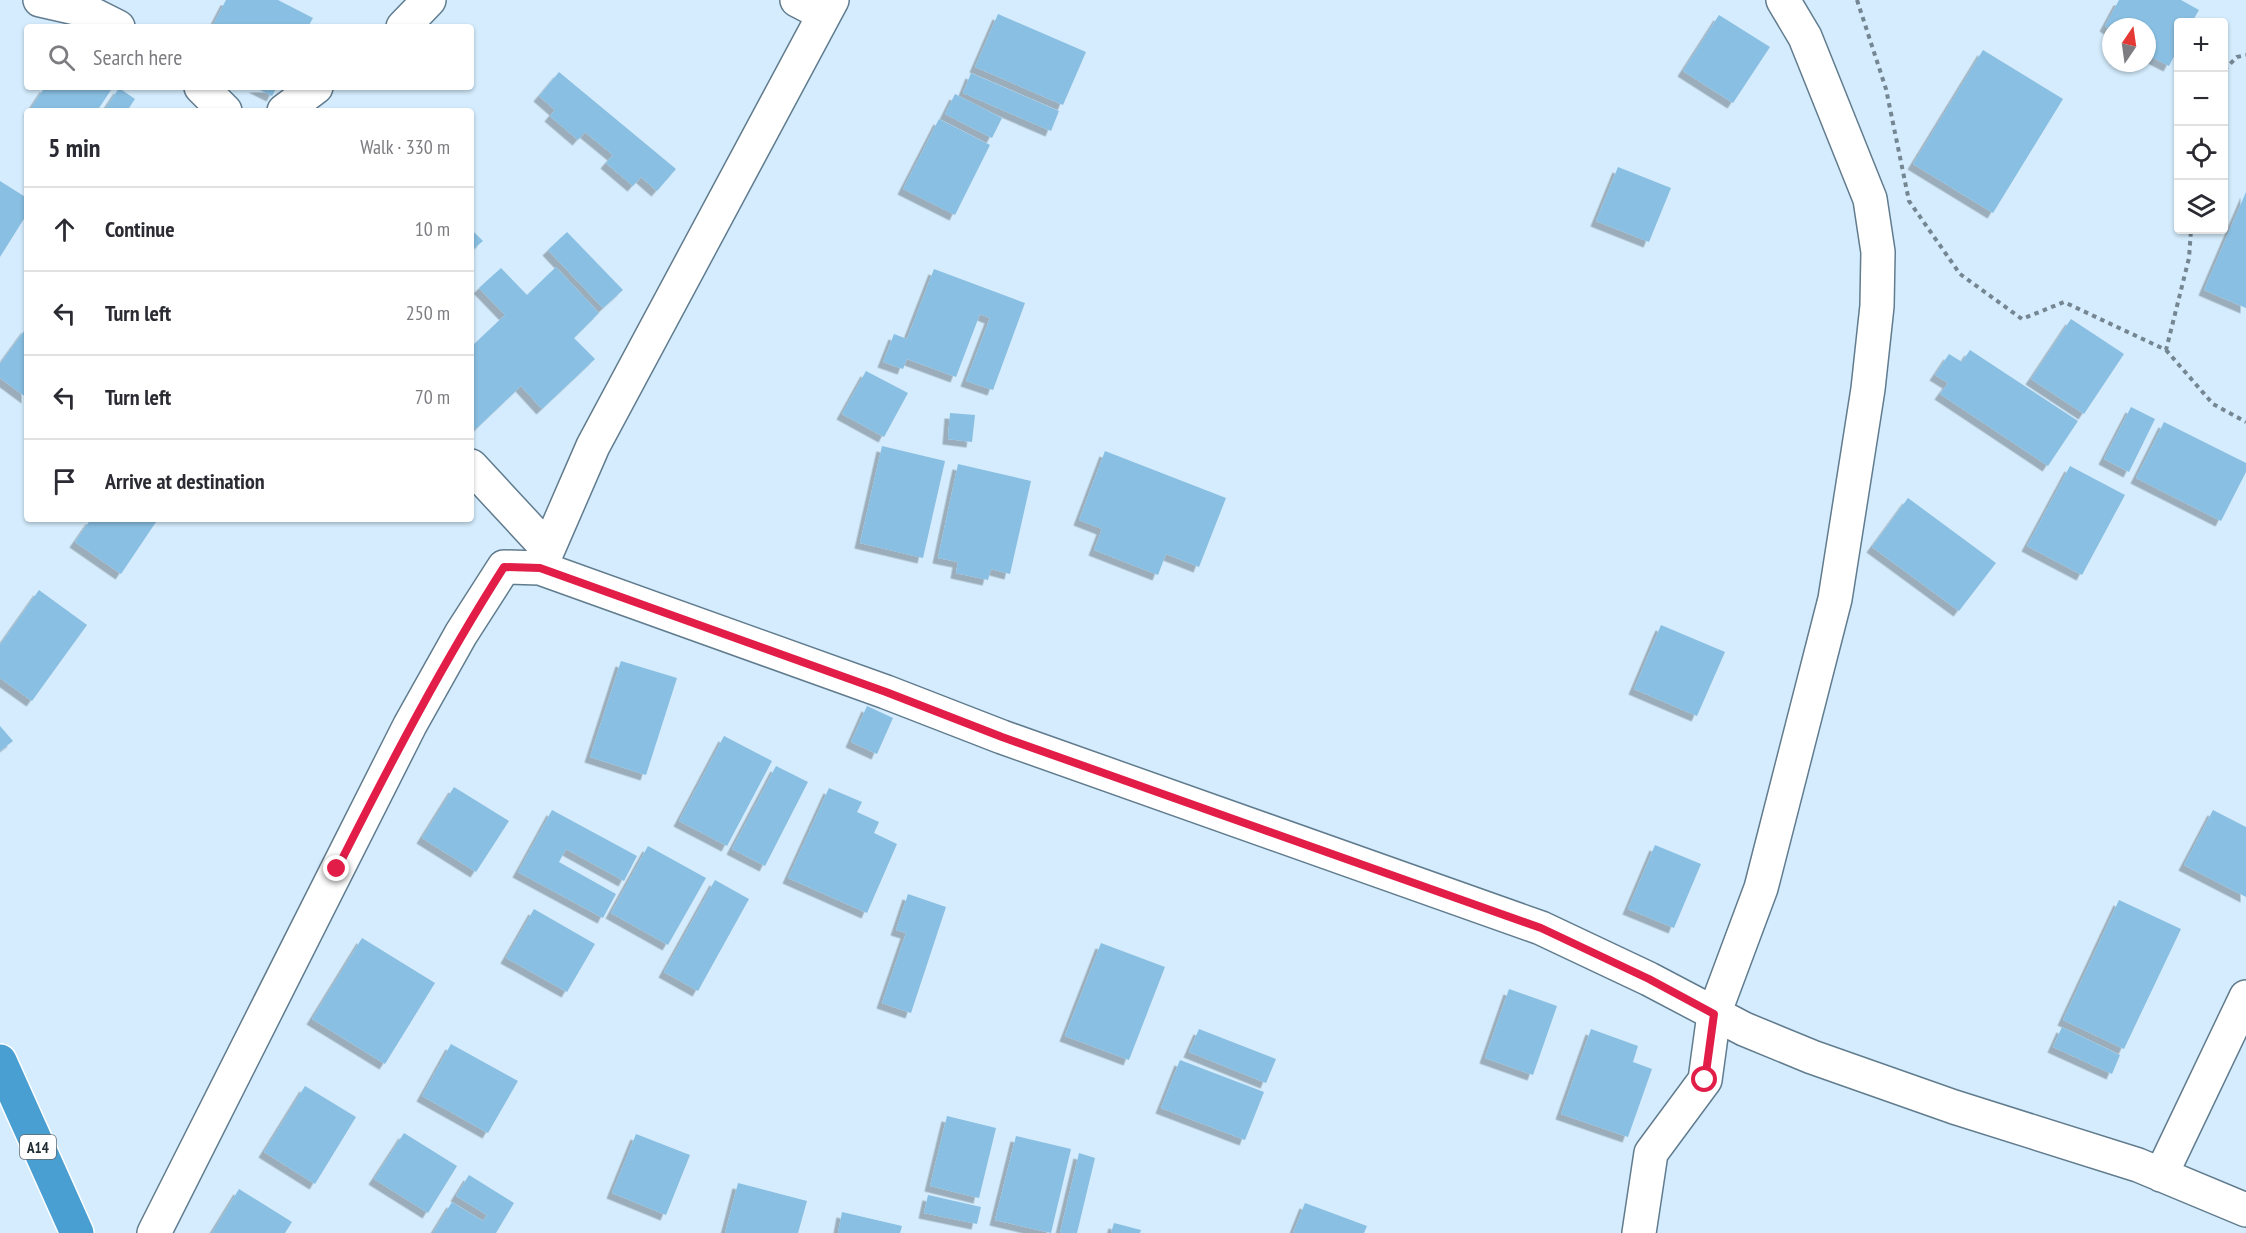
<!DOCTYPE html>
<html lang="en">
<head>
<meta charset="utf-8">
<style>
	:root { --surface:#fff; --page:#f2f2f3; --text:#2b2b33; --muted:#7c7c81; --line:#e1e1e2 }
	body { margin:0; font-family:"PT Sans Narrow",sans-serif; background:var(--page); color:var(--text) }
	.controls { position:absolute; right:18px; top:18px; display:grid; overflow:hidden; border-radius:6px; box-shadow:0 2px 4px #0004 }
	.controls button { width:54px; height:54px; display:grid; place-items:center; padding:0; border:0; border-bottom:2px solid var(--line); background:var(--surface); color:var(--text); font:30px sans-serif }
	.compass { position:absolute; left:2102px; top:18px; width:54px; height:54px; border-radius:50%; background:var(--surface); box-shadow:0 2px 4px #0004; rotate:13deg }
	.stop { position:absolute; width:18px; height:18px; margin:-14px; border:4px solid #e11d48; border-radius:50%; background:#fff }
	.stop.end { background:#e11d48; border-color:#fff; box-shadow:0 2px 6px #0008 }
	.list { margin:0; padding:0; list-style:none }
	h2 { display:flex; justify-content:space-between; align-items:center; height:78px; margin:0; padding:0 24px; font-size:26px }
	h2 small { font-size:20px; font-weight:400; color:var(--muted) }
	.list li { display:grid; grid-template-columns:39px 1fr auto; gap:18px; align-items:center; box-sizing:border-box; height:84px; padding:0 24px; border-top:2px solid var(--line) }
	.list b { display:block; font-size:22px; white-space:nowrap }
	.list em { font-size:20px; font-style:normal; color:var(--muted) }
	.icon { flex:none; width:33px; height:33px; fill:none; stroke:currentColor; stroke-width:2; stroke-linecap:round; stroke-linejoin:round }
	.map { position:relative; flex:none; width:2246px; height:1233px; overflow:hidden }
	.search { position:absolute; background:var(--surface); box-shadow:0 2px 4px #0004; left:24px; top:24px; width:450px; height:66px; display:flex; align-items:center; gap:15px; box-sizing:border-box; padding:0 21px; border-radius:6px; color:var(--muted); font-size:22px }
	.panel { position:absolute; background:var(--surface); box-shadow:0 2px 4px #0004; left:24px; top:108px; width:450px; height:414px; border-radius:6px }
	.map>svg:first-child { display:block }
</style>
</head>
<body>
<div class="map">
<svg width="2246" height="1233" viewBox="0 0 2246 1233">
	<defs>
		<filter id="shadow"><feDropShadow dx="-5.5" dy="5.5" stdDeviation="0" flood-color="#0004"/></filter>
	</defs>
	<rect width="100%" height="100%" fill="#d4ecfd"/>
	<!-- building -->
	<path fill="#89bfe2" filter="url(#shadow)" d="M226,0H278L313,18L308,27H212Z
		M2119,0H2181L2199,10L2192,22H2178V49L2169,66L2147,55L2149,35L2147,27H2111V30L2105,26Z
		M998,14L1086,52L1063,105L975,67Z
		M1719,15L1770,47L1733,103L1683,71Z
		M1983,50L2063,99L1993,213L1913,164Z
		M559,72L676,169L657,191L641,177L633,186L606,163L613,155L585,132L578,140L550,116L555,110L539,96Z
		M971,73L1059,111L1051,131L963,93Z
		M45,87H113L97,111H29Z
		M254,87H277L272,96Z
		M119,88L135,99L127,111H104Z
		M955,94L1002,118L992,138L945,114Z
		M939,119L990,145L955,215L903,189Z
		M1618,167L1671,188L1649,242L1596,221Z
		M0,181L27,198V214L0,257Z
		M2246,192V308L2204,290Z
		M471,229L483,241L471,251Z
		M567,232L623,290L603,308L548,250Z
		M556,267L599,313L574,338L595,359L542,409L521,386L476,429L471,425V347L505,315L479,288L501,268L527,295Z
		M934,269L1025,303L993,390L966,381L990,318L980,314L956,377L907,359L903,369L883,362L894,334L907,339Z
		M2071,319L2124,354L2084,414L2031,379Z
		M27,327V398L0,378V364Z
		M1970,350L2078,421L2048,466L1940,394L1948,383L1935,375L1949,354L1962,362Z
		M866,371L908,393L884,437L842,414Z
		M2131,407L2155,419L2129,472L2104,459Z
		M950,413L975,415L972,442L948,439Z
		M2164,422L2246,463V472L2221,521L2136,478Z
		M882,446L945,461L923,558L860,543Z
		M1105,451L1226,498L1199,567L1166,554L1158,575L1094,550L1102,529L1079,520Z
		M958,464L1031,481L1010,574L991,569L988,580L956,573L958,562L938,558Z
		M2070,466L2125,495L2082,575L2027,546Z
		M1908,498L1996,563L1959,611L1872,547Z
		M91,519H158L121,574L75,542Z
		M39,590L87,625L32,701L0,678V645Z
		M1661,625L1725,652L1697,716L1634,689Z
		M621,661L677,678L646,775L590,757Z
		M867,706L893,718L877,754L851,742Z
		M0,726L13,741L0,751Z
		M724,736L772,761L727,846L679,821Z
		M776,766L808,782L765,866L732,849Z
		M454,787L509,821L476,872L422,838Z
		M829,788L862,802L857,812L879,822L874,833L897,844L867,913L788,878Z
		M552,810L637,856L624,881L566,849L559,862L616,894L603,918L518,872Z
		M2213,810L2246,827V897L2184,865Z
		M1655,845L1701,864L1674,928L1628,909Z
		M648,846L706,878L668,945L611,913Z
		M715,880L749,899L698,991L664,972Z
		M908,894L946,907L911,1013L882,1003L906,933L896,930Z
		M2119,900L2181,929L2124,1049L2063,1020Z
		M534,909L595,944L567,992L506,958Z
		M362,938L435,983L385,1064L312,1019Z
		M1101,943L1165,967L1129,1060L1065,1036Z
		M1509,989L1557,1006L1533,1075L1485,1058Z
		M2062,1027L2120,1055L2112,1074L2053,1047Z
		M1199,1029L1276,1059L1266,1083L1189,1052Z
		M1591,1029L1638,1046L1633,1062L1652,1069L1628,1137L1561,1114Z
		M451,1044L518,1081L488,1133L422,1096Z
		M1180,1060L1264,1092L1245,1140L1161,1108Z
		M305,1086L356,1117L315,1184L264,1152Z
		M947,1116L996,1128L979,1198L930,1186Z
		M404,1133L457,1166L428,1213L374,1179Z
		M636,1134L690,1155L666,1215L612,1193Z
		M1016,1136L1071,1149L1051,1233L995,1220Z
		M1079,1153L1095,1158L1077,1233H1060Z
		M469,1175L514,1203L496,1233H433L452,1202L483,1221L487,1215L456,1196Z
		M738,1183L807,1201L798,1233H725Z
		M239,1189L292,1222L285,1233H212Z
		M928,1195L981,1207L977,1224L924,1213Z
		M1305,1203L1367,1226L1364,1233H1293Z
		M842,1212L902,1226L900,1233H838Z
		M1114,1223L1141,1230L1140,1233H1111Z"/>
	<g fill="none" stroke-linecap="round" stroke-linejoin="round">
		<!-- minor casing -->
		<g stroke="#617c8e" stroke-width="36">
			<path id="minor" d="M40,0L84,10L118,27
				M797,0L824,14
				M403,27L429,0
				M201,87L225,111
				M284,111L316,87
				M471,466L547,548
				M540,568L593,446L832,0
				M2161,1175L2246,997
				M154,1233L410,725L461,634L504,567L540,568L886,692L1002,737L1541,928L1649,979L1744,1029L1812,1057L1954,1107L2138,1165L2246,1210
				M1639,1233L1651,1153L1705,1080L1714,1014L1761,888L1835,599L1868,389L1877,306L1878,252L1870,199L1805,37L1783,0"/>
		</g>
		<!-- highway casing -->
		<g stroke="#fff" stroke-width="36">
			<path id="highway" d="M0,1061L77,1233"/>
		</g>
		<!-- path -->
		<path stroke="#748692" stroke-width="4" stroke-dasharray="4.5 4.5" stroke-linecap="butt" d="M1857,0L1886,89L1909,201L1960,274L2022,319L2064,302L2166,350L2189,258L2191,230
			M2224,70L2237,57L2246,55
			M2166,350L2213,404L2246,422"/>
		<!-- minor -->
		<use href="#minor" stroke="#fff" stroke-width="33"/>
		<!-- highway -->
		<use href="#highway" stroke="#499ed2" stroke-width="33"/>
	</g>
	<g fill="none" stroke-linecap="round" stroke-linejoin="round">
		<!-- route -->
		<path stroke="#e11d48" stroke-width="8" d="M337,869C389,766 442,664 504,567L540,568L886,692L1002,737L1541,928L1649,979L1714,1014L1705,1080"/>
	</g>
	<g text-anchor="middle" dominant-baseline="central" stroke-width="4.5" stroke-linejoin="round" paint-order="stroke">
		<!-- shield labels -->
		<rect fill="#fff" stroke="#636b70" stroke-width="1.5" x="20" y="1135" width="36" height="24" rx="4.5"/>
		<g font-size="15" font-weight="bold" fill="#202c33">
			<text x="38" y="1147">A14</text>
		</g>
	</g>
</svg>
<div class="controls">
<button>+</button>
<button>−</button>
<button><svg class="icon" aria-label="locate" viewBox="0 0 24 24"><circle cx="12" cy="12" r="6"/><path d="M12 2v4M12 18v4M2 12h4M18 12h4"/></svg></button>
<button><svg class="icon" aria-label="layers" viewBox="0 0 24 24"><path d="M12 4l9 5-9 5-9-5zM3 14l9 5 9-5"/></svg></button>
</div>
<svg class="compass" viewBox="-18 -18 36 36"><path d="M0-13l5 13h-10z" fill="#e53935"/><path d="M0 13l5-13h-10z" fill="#7c7c81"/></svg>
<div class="stop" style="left:1705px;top:1080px"></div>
<div class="stop end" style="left:337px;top:869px"></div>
<div class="search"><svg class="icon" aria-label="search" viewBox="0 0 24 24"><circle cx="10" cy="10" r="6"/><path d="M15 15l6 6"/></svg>Search here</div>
<section class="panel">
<h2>5 min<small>Walk · 330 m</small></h2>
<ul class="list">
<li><svg class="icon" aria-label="ahead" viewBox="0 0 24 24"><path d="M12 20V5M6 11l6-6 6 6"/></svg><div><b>Continue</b></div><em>10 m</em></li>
<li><svg class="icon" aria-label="left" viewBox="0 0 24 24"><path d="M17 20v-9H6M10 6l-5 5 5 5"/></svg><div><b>Turn left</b></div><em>250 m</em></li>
<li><svg class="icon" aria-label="left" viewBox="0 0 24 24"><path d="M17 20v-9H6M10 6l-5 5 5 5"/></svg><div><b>Turn left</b></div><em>70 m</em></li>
<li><svg class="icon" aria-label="arrive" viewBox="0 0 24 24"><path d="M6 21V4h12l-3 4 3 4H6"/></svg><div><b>Arrive at destination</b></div></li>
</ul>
</section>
</div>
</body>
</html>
